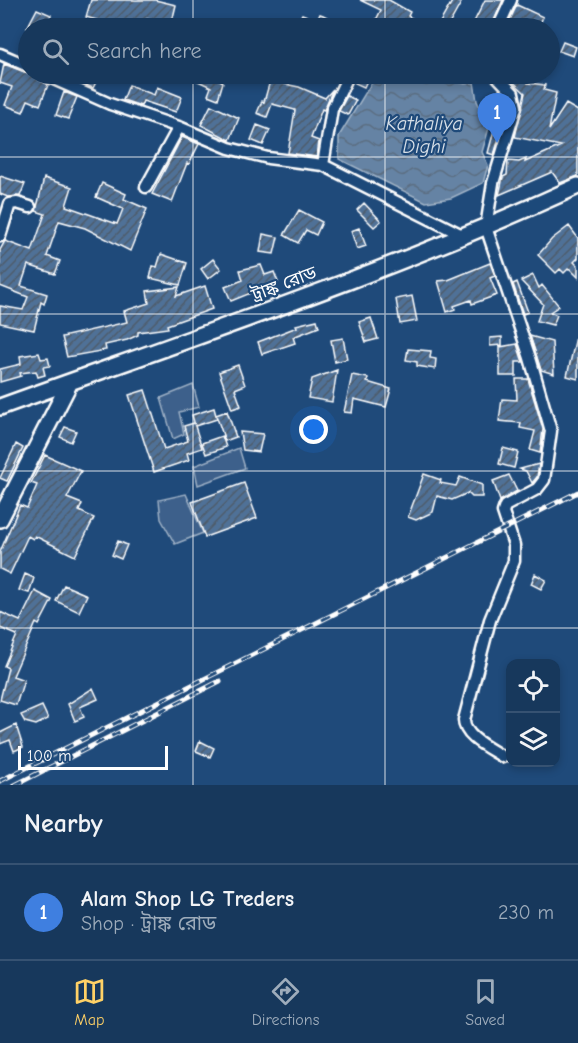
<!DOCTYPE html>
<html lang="en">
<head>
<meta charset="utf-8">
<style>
	:root { --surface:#17385c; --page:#203f62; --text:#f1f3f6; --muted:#9eacbb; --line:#365272; --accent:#ffd166 }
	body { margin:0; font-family:"Comic Neue","Noto Sans Bengali",sans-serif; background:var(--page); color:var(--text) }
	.controls { position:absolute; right:18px; bottom:18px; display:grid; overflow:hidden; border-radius:12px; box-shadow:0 3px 9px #0003 }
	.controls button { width:54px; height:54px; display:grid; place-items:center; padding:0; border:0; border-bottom:2px solid var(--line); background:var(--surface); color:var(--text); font:30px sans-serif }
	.scale { position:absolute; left:18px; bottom:15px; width:150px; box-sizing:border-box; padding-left:6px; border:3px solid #fff; border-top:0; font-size:16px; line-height:21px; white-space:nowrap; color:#fff; -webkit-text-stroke:4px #1f4a7a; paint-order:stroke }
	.you { position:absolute; left:314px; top:430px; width:21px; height:21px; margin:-15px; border:4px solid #fff; border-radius:50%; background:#1a73e8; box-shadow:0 0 0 9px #1a73e833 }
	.badge { display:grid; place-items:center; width:39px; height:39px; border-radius:50%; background:var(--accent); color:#fff; font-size:20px; font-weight:700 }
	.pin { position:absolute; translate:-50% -50px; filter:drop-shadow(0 2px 3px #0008) }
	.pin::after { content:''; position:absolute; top:32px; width:21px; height:18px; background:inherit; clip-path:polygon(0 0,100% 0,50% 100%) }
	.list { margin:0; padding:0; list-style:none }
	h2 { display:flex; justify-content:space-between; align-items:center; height:78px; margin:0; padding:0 24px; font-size:26px }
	h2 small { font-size:20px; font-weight:400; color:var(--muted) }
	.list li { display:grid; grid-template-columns:39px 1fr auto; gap:18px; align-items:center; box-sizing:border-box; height:96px; padding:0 24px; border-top:2px solid var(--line) }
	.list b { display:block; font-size:22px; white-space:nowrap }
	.list p { margin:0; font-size:20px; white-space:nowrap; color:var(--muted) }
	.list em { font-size:20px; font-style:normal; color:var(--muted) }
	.icon { flex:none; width:33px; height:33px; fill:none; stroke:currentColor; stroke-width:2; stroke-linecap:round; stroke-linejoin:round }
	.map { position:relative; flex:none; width:578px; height:785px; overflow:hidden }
	.search { position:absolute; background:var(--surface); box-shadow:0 3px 9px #0003; left:18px; right:18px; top:18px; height:66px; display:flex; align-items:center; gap:15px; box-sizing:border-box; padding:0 21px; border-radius:33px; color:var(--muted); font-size:22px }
	.sheet { height:174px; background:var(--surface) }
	nav { display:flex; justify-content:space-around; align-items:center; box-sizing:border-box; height:84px; border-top:2px solid var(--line); background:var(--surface); font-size:16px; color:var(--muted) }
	nav a { display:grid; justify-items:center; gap:3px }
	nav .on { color:var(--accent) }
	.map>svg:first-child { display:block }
</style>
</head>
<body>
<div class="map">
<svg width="578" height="785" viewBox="0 0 578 785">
	<defs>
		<pattern id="water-waves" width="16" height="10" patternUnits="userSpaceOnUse" patternTransform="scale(1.5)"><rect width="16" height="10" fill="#6583a4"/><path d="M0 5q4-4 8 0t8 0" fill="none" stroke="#5b6d81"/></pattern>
		<pattern id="building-hatch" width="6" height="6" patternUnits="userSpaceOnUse" patternTransform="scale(1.5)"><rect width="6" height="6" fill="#507197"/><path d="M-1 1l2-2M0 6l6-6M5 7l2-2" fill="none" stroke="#4e5b6a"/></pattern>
	</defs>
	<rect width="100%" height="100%" fill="#1f4a7a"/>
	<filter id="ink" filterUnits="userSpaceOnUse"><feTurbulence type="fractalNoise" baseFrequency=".0167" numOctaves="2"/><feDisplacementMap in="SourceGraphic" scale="12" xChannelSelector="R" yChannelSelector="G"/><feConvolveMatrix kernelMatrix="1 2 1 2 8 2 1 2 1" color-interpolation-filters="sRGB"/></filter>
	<g filter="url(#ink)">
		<!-- green -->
		<path fill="#3c618b" stroke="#9eb0c5" stroke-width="1.5" d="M193,385L199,407L179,412L184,434L173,439L161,398Z
			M239,448L245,468L198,485L194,466Z
			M186,494L203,533L175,544L161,519L159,500Z"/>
		<!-- water -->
		<path fill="url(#water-waves)" stroke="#a3b5c8" stroke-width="1.5" d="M377,74H432L465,84L474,82L477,101L489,128L482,152L488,165L483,183L451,198L426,202L339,159V136Z"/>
		<!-- building -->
		<path fill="url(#building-hatch)" stroke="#fff" stroke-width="1.5" d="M91,0H155L176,5L171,26L147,19L142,28H127L116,24L114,28H104L107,23L86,17Z
			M360,0H389L410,12L408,16L429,28H401L394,25L392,28H378L373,26L381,10Z
			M453,0L461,3L447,28H443L438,26Z
			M485,0H503L491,28H471Z
			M517,5L543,17L538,28H506Z
			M37,9L51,15L44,28H27Z
			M302,14L317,20L320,14L323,15L348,28H294Z
			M563,42L576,47L573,56L559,51Z
			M4,64L35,76L48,85L40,105L28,100L23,112L5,105L12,87L0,83Z
			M59,74H100L93,88Z
			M183,74H218L216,78L223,82L218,99L208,95L211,87Z
			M360,74H370L364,87L355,83Z
			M505,74H532L528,83L545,85L544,90L556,93L549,130L566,104L578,111V176L560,183L552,172L499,195L503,177L507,175L508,161L519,162L526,159L525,162L561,146L515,137L525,93Z
			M270,81L299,87L325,98L333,89L324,110L322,109L311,138L319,141L317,157L288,153L295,110L272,104L267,117L257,113L262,101L264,102Z
			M129,85L154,95L157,87L182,97L176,112L143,101L141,106L123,100Z
			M64,92L77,97L68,119L56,115Z
			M347,96L356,100L348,115L339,111Z
			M211,105L239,118L230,140L201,125Z
			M257,125L270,130L263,145L251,140Z
			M494,130L501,132L494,155L488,153Z
			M182,137L199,144L189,164L187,163L172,202L152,194Z
			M0,176L25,184L20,196L8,197L0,194Z
			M44,178L72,187L66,206L117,224L123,209L96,197L102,183L126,194L124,199L147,209L130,251L85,228L59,221L47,256L60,261L55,274L28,265L21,286L47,294L44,304L41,302L34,330L0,323V306L23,310L28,297L0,286V250L5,241L32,251L45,214L36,211Z
			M364,203L381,221L374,227L357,210Z
			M299,210L322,222L316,235L306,230L298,243L284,235Z
			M569,226L578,238V258L574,262L578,266V277L569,268L564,273L560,269L556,273L538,255L552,239Z
			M359,228L366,246L357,249L351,231Z
			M263,234L278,237L274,254L260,252Z
			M161,254L187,263L180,285L150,278L153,266L157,267Z
			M213,259L221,269L208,279L201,269Z
			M490,263L495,276L490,278L497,295L472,304L471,300L454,306L455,309L447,312L438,281L448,280Z
			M261,265L265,275L274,272L278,282L231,301L225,287L243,280L240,270Z
			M533,275L539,288L542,285L559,306L550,312L557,315L553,325L537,321L543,304L521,281Z
			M517,282L528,312L523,314L513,284Z
			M205,286L212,309L167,325L168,328L138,332V335L127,340L105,345L106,350L67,357L62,337L127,322L124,311L149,303L147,291L179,287L176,296Z
			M412,296L417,321L400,324L396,299Z
			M371,318L378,339L366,342L359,322Z
			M317,320L319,327L293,337L295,343L262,354L258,342L297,327L296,325Z
			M530,336L552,342L554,374L541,370Z
			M502,337V345L490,346V338Z
			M576,337L578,338V379L567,376Z
			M343,338L347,359L335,362L331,340Z
			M517,344L523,362H516V376H500V347Z
			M408,349L431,351L430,358L436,359L435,369L417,366V362L406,360Z
			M39,353L41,359L48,358L50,366L43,367L45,375L38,377L36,371L20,373L21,376L0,382V369L21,364L20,356Z
			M238,365L245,385L235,389L241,406L232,409L219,372Z
			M337,370L332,402L308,398L312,379Z
			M352,375L368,378L367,382L391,389L386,407L354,399L352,413L344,412Z
			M516,379H528L543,429L540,453L530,450L535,431L520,428L521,423L499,421L502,399L517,400Z
			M145,390L164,449L188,441L184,426L194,423L202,448L187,453L189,460L154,472L129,395Z
			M214,408L217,419L195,426L192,415Z
			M227,411L236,437L225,441L216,415Z
			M65,427L76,431L71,442L60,437Z
			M240,432L263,434L259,452L243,450Z
			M222,436L226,447L206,454L202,443Z
			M16,444L23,448L7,481L0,478Z
			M503,448L518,452L514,468L499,464Z
			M45,455L81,471L67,498L82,504L79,511L94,518L75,556L35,536L33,539L28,536L10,574L0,569V552L20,505L27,508L37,485L31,483Z
			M539,464L537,477L532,483L526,471L520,469Z
			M424,474L441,480L440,483L456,486L460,477L482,485V497H472L468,493L452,500L437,496L433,512L416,520L408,517Z
			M509,475L517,491L500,501L493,481Z
			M244,483L257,518L205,537L192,502Z
			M118,541L127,545L121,559L112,555Z
			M25,574L34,578L29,593L19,590Z
			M535,574L546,580L541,589L531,584Z
			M64,585L87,595L79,612L56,601Z
			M35,591L52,600L39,625L36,623L13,676L24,680L16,705L0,700L8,668L4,666L17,635L0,628V612L20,621Z
			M93,688L98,699L80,707L84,717L75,721L68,704Z
			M42,706L48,719L36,725L25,722L21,715Z
			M16,725L23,747L14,751L10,740L0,744V733Z
			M200,741L214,748L210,757L196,751Z"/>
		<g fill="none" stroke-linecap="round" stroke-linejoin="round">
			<!-- street casing -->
			<g stroke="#fff" stroke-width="15">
				<path id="street" d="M498,28L511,0
					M0,54L28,66
					M42,74L110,104L179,127L229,148L268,158L323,165L464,236
					M495,74L513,93L516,107L493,183L486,227L530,358L551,431L544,480L537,489L505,506L503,512L514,545V561L490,620L464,720C464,737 489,748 503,757
					M323,165L332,109L349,74
					M146,187L179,127
					M0,236L10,204L17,203L30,207"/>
			</g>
			<!-- secondary casing -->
			<g stroke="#fff" stroke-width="20">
				<path id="secondary" d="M0,407C194,337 390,272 578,186
					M0,519L70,382"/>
			</g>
			<!-- street -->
			<use href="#street" stroke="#1f4a7a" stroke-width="10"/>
			<!-- secondary -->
			<use href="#secondary" stroke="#1f4a7a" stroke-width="15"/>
			<!-- rail casing -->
			<g stroke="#fff" stroke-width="5">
				<path id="rail" d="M0,781L578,492
					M15,785L220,681"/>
			</g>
			<!-- rail -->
			<use href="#rail" stroke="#1f4a7a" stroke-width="3" stroke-dasharray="9" stroke-linecap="butt"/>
		</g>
	</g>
	<!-- grid -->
	<path fill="none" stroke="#fff" stroke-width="1.5" stroke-opacity="0.55" d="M193,0V28M385,0V28M193,74V785M385,74V785M0,157H578M0,314H578M0,471H578M0,628H578"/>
	<g text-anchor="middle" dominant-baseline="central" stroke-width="4.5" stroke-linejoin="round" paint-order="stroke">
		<!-- street labels -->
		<g font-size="18" fill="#fff" stroke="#1f4a7a">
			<text transform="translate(284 284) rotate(-21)">ট্রাঙ্ক রোড</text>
		</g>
		<!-- water labels -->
		<g font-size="20" font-style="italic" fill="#d8e0e8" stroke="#1f4a7a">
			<text x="424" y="123">Kathaliya<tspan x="424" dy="23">Dighi</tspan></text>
		</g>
	</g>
</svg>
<div class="controls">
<button><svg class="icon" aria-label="locate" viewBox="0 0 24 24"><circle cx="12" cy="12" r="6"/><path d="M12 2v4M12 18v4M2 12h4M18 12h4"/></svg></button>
<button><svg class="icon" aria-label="layers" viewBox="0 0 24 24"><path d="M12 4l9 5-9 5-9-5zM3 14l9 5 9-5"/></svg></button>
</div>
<div class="scale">100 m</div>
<div class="you"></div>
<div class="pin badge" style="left:497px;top:143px;background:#3f7fe0">1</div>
<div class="search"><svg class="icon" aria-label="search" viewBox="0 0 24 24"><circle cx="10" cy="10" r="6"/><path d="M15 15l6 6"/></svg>Search here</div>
</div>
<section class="sheet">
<h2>Nearby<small></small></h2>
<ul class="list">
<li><span class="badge" style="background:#3f7fe0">1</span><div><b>Alam Shop LG Treders</b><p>Shop · ট্রাঙ্ক রোড</p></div><em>230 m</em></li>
</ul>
</section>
<nav>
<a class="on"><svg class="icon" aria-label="map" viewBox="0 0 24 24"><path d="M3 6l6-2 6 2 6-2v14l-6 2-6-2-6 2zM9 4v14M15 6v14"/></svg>Map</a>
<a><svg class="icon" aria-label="directions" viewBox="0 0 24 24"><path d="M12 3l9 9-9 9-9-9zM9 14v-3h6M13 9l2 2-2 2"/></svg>Directions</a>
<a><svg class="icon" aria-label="saved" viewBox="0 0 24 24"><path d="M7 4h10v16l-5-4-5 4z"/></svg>Saved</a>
</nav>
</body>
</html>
